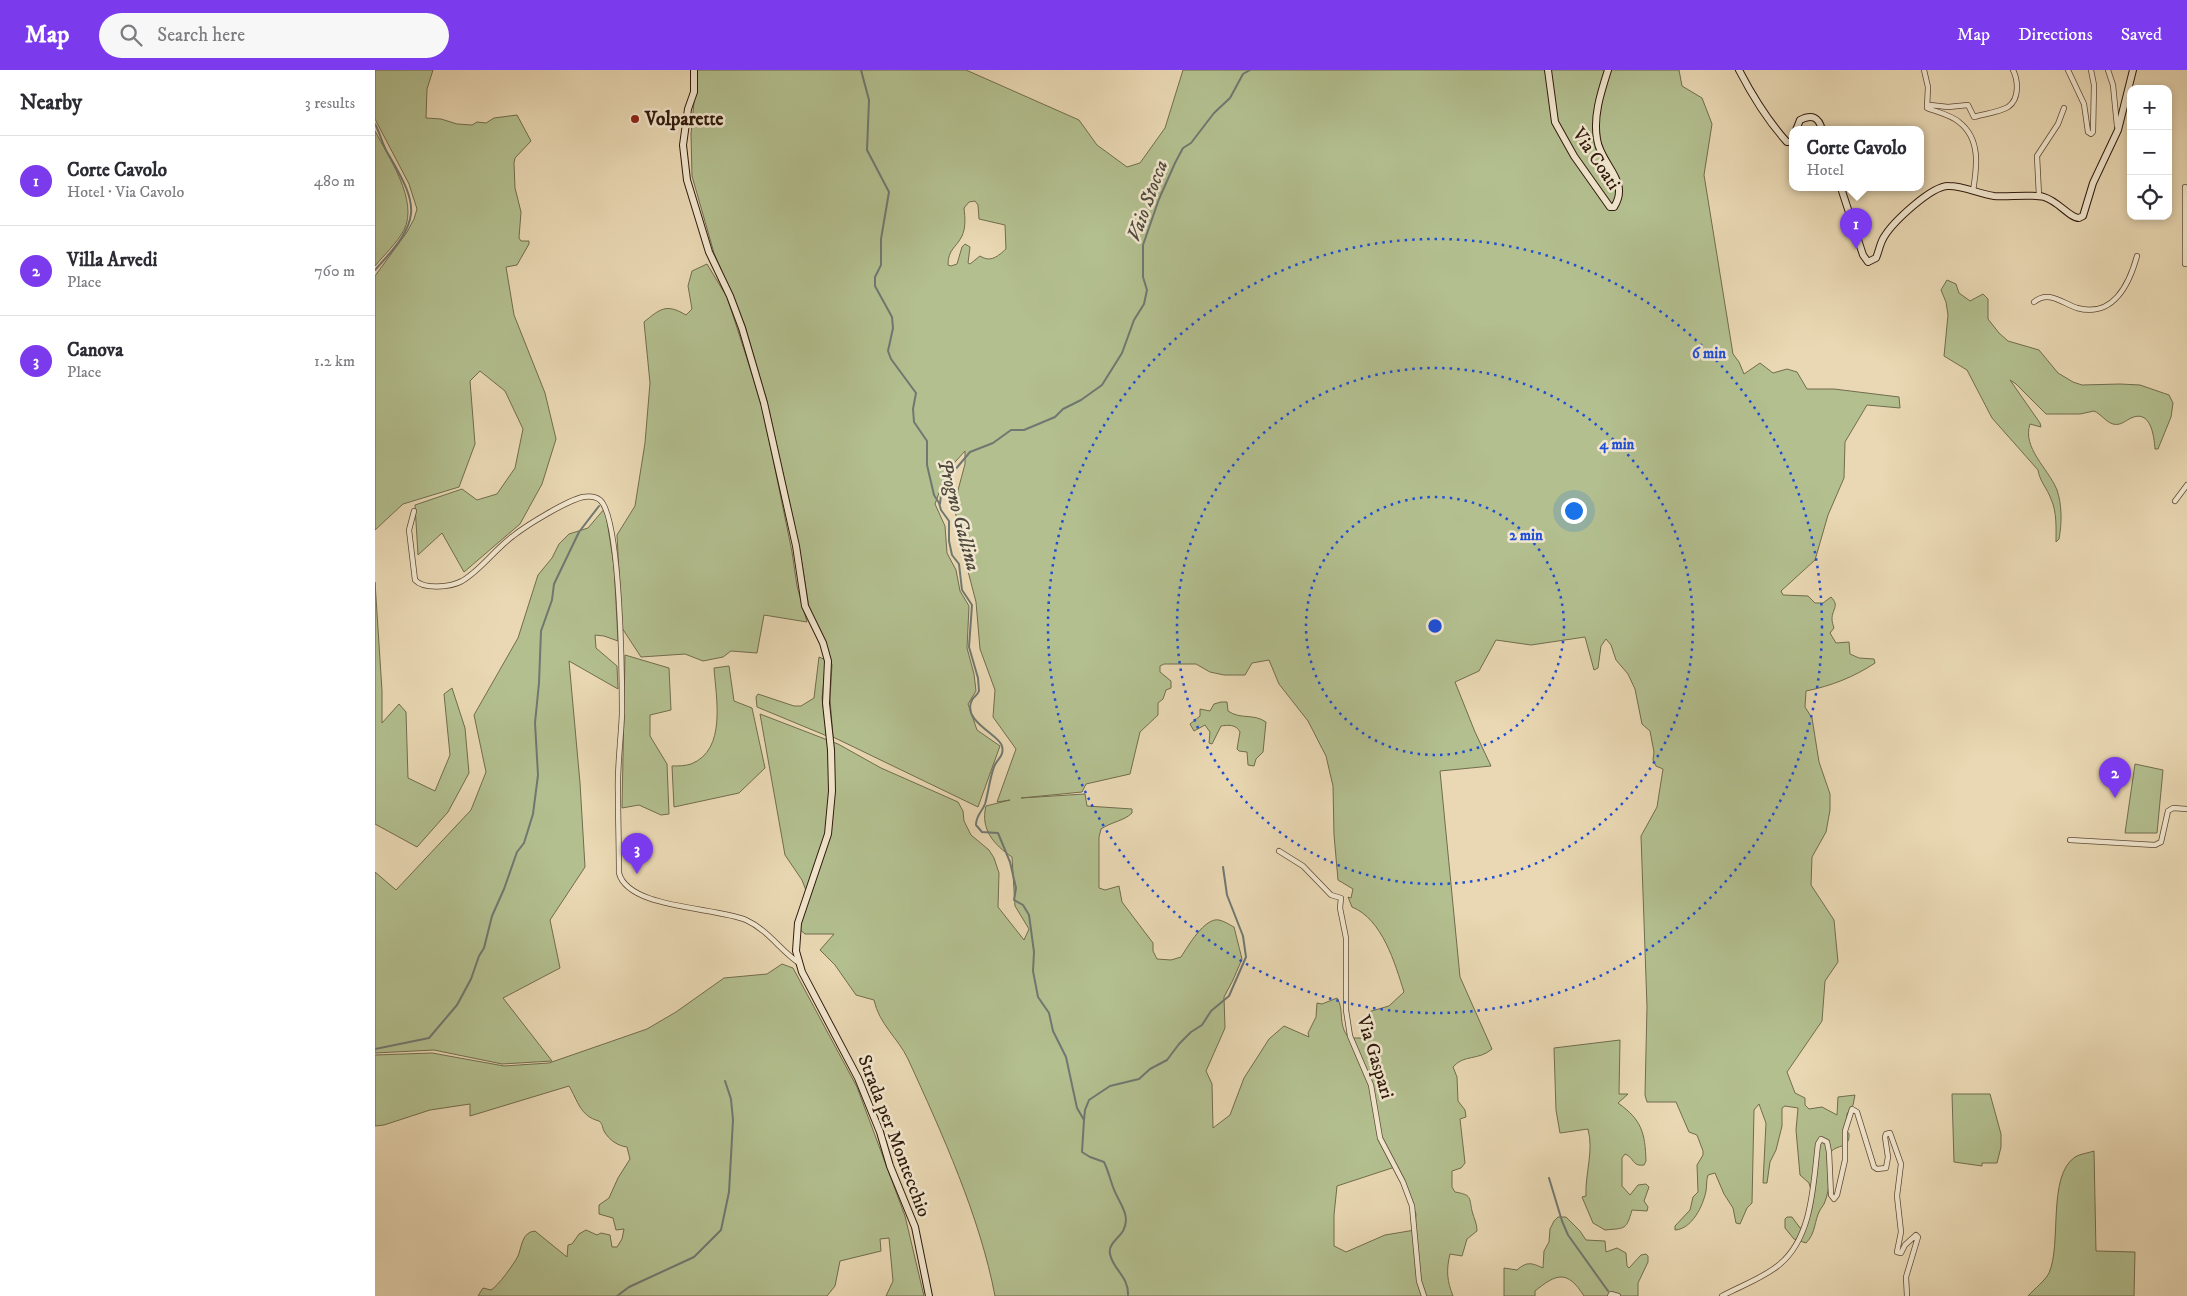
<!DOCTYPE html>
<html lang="en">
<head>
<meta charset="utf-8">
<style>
	:root { --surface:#fff; --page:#f7f7f7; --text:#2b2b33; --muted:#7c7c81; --line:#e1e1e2; --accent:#7c3aed }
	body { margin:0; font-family:"IM FELL DW Pica",serif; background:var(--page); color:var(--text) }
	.controls { position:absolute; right:15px; top:15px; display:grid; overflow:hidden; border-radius:10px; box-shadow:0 2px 8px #0003 }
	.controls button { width:45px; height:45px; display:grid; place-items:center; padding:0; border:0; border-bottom:1px solid var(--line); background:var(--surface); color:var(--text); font:25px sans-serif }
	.you { position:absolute; left:1198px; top:440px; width:18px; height:18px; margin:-12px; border:4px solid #fff; border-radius:50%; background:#1a73e8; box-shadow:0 0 0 8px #1a73e833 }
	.badge { display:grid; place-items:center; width:32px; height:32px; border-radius:50%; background:var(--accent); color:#fff; font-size:16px; font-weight:700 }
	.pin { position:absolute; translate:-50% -41px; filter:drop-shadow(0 1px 2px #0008) }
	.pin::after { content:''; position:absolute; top:26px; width:18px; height:15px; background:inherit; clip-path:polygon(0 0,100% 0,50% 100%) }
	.popup { position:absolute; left:1414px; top:56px; width:135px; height:65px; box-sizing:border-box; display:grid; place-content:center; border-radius:10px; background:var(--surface); filter:drop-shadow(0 1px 4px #0005); font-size:16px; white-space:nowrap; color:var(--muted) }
	.popup b { font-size:19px; color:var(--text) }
	.popup::after { content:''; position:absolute; left:50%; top:100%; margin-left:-10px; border:10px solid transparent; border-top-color:var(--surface) }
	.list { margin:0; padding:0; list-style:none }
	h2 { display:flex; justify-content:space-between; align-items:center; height:65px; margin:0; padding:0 20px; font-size:21px }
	h2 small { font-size:16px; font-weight:400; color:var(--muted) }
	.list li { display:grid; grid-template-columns:32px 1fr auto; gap:15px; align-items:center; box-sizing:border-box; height:90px; padding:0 20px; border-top:1px solid var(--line) }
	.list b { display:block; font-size:19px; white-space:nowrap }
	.list p { margin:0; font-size:16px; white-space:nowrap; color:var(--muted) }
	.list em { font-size:16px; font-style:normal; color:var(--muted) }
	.icon { flex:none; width:28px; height:28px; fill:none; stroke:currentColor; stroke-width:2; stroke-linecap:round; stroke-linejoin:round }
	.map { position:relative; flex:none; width:1812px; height:1226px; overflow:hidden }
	header { display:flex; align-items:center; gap:30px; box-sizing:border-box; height:70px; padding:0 25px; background:var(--accent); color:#fff }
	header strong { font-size:24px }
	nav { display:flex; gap:28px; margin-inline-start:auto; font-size:18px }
	.search { width:350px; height:45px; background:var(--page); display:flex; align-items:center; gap:12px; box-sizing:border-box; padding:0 18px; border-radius:28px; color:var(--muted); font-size:19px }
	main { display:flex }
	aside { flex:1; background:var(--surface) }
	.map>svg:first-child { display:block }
</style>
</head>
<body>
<header>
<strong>Map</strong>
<div class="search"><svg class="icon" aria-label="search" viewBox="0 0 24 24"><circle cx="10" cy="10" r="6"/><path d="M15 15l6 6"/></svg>Search here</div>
<nav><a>Map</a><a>Directions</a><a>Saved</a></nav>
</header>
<main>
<aside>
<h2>Nearby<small>3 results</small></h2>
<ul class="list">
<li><span class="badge">1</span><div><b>Corte Cavolo</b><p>Hotel · Via Cavolo</p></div><em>480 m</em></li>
<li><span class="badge">2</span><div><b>Villa Arvedi</b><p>Place</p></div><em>760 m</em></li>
<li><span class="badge">3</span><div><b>Canova</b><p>Place</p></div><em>1.2 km</em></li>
</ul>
</aside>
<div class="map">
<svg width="1812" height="1226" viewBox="0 0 1812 1226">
	<rect width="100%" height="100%" fill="#e9d8b3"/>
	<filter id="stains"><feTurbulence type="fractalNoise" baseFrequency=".004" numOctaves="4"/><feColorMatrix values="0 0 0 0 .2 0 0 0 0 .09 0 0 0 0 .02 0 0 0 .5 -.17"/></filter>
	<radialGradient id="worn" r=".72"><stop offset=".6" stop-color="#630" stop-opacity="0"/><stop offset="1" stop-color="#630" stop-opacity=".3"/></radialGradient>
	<!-- green -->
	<path fill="#b3bf8f" stroke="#716c4d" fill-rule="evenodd" d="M0,0H58L52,19L51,48L66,49L82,54L97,55L102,52L111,53L119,48L142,45L156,71L140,88L139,93L140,118L146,142L144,168L146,171H154V174L142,195L131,197L139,245L170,323L181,369L167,414L145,454L89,502L67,463L43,485L40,435L87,419L102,430L122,424L140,398L148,359L130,321L105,301L95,311L100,374L84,417L28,434L0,460V206L32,162L39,149L42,139L34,114L0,49Z
		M322,0H591L704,50L722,75L752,97L765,93L790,58L808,0H1304L1307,16L1327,28L1337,54L1329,105L1358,284L1364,292L1369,304L1385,293L1398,303L1412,299L1422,302L1432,319H1459L1524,327L1525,338L1492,335L1470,372L1469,408L1453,445L1440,490L1406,521L1408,525L1433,526L1440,533H1448L1456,527C1465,536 1457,539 1457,549C1457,552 1458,555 1459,558L1455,563L1461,573L1474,572L1475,584L1484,588L1499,589L1500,593C1479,607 1456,616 1431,621L1430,637L1437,648L1444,692L1455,724V740L1451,762L1437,787L1436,815L1459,850L1463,892L1450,911L1447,951L1412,1002L1420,1023L1430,1028V1035L1434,1039L1447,1037L1462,1045L1463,1027L1480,1025L1478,1035L1472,1044V1061L1474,1064C1475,1079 1462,1074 1456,1082C1455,1099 1456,1118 1449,1134C1448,1136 1446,1138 1445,1140C1439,1151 1441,1163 1431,1173L1419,1169L1410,1158V1149L1412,1147H1417L1425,1158L1431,1157L1432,1140L1437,1129L1436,1120L1434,1113L1425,1105L1421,1060L1423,1038L1410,1036L1407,1038V1056L1401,1080L1395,1092L1392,1113H1388L1391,1053L1384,1034L1379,1040L1377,1133L1372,1138L1365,1154L1361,1153L1358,1138L1349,1124L1340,1103L1333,1105C1331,1111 1332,1115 1331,1121C1328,1136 1317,1159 1300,1160V1156L1315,1140L1318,1127L1323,1122L1322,1095L1328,1085V1081L1322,1065L1314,1062L1301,1032H1272L1270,1025L1272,937L1266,766L1282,737L1288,699L1281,696L1278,690L1279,682L1275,661L1267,654L1260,619L1253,604L1241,590L1236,575L1231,569L1226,576L1223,598L1219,600L1210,567L1156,575L1121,570L1104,601L1080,612L1100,662L1116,696L1065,701L1085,907L1117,979C1103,991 1089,984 1078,997L1082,1007L1083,1031L1090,1040L1091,1047L1085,1049L1090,1093L1086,1098L1077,1101V1117L1080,1122C1097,1125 1094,1127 1097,1141C1099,1149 1102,1153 1102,1161L1092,1169L1087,1186L1075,1184C1071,1200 1072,1211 1078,1226H620C605,1147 567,1063 533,989C523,968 504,954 499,930L481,925L460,895L445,880L459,864H430L423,858L432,823L427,810L410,785L385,644L463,674L506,698L583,732L588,741L589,751L596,765L614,780L619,788L624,803L623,837L649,870L654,859L640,836L637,787C619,775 605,759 611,736L635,730L622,732L641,679L618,647L620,620L605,579L601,532L588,482L579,435L590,394V381L572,401L560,434L570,456L572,483L581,500L585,521L594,536L592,578L599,604L601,621L593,634L602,660L625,676L603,737L458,667L455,629L457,595L453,580L434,538L425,481L393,335L370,256L339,183L317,106L316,64ZM600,131L603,135L604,149L630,155L631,179C623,186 616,193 605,186L595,194L593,193L595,177L590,174L587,177L582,194L576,196L573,195C573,179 581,178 587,166C591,157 590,148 589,138L594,132ZM894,590L904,614L933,651L951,686L958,716L959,765L963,810L978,819L976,828L973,827L977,837C1007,849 1020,893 1029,922L1014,936L993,942C989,950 994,959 990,968H974C962,954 970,941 962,928L947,934L942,933L941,947L933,963L934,967L909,956L894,969L887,980L869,1008L855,1045L838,1058L837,1014L831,1001L850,958L849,927L858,910L867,889L859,857C855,855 849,851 844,850C830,847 813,876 806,887L796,890L782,889L778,881V873L747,832L744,816L730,820L724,818V767L726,759C736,752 749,751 757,743V739L712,736L710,724L646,728L707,722L711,714L755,704L765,662L783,645V633L788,629L791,620L796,618V611L785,602V596L789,594H821L835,602L849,605H870L877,593ZM1020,1097L1041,1144L1040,1160L1010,1165L971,1182L959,1176V1145L962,1116Z
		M0,61C13,86 44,131 29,160C22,173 9,185 0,196Z
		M332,194L352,227L387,335L417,482L422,516L432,552L389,545L382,583L356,581L348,587L328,591L310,584L266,587L247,558L242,465L260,436L270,373L275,313L269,252C285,239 291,233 311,245L317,239L313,216L317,201Z
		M1572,210L1581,214L1584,223L1595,231L1608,224L1613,229V249L1624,263L1633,271L1664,280L1683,303L1698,312L1707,315L1745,314L1765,315L1794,325L1798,333L1796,347L1783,379H1780C1779,366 1776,339 1756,348C1750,351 1745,356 1738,354C1731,352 1726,344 1719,341L1705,344H1671L1641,314L1635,310L1665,353L1666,357L1655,354C1647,378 1673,398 1682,420C1687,435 1687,453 1684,469L1681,472C1681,458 1682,442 1676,429C1672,418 1665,412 1663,400L1617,348L1592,300L1569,286L1573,245L1571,232L1566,220Z
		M230,438L239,496L243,571L229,566L220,565L221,578L242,596L243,619L194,591L205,713L210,797L175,850L185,898L128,928L177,991L127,994L59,980L0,983V802L21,820L96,740L111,702L99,645L143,568L163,505L177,488L184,474L194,464L213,458Z
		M0,512L7,621V653L24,634L31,642L33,708L60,721L75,685L69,624L77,618L90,658L94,703L73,742L42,777L0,754Z
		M250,585L294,598L296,640L275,645V666L292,694L294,744L286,745L264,735L247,738Z
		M444,587L451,590L447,628L452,666L382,637L381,627L383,624L419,636H426L439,628Z
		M354,596L359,631L377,638L390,698L364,723L299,737L297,696C303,696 310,696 316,694C352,680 341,628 339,598Z
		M846,632H852L853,641C866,650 878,643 891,652L888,682L881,689L879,696L873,695L872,682L864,681L862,679L865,662C861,654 853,655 846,656L837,674L834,673L835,662L830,655L819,661L815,654L825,646V639L835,641L839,634Z
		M1760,694L1788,700L1782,763H1750Z
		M407,894L418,898L482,1017L530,1146L549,1226H511L518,1211L514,1168L505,1169L506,1181L465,1191L460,1216L452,1226H103L108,1218L116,1220C123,1216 139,1194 143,1186C147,1176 147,1162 160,1161L192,1187L193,1175L197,1174L204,1164L211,1160L222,1165L226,1163L235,1165L237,1177H242L247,1169L249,1159L241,1160L238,1148L224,1144V1135L234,1128L243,1108L255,1089L252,1077C243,1076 234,1070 229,1061C227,1057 228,1054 224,1051C205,1046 203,1031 194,1016L95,1046V1034L55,1040L9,1055L0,1056V985L57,983L129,996L174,993L272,959L301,942L349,908L392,904Z
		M1245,970L1244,1024H1253L1243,1033C1267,1050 1270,1063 1271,1091L1269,1095C1257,1097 1259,1087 1250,1084L1247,1088V1116L1255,1125L1263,1115L1271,1114L1274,1117L1269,1131L1273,1137L1272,1141L1257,1140C1251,1160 1251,1158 1230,1160L1218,1153L1207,1127L1211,1126C1210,1102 1219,1082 1213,1059L1185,1063L1181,1040L1179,978Z
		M1577,1024H1615L1626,1064V1077L1622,1093H1607V1096L1579,1092Z
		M1719,1081L1721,1181L1760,1182L1759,1226H1653C1659,1219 1670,1211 1674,1203C1687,1174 1672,1106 1700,1087C1705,1084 1713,1083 1719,1081Z
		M1183,1147H1191L1205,1161L1211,1170L1230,1171L1231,1182L1242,1178L1251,1183L1252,1196L1254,1198L1266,1185L1271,1184L1273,1186V1192L1263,1213V1226H1209C1192,1199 1181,1204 1160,1221V1226H1129V1198L1142,1200C1152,1191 1157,1193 1168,1198L1169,1181L1174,1172L1175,1159L1179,1151Z"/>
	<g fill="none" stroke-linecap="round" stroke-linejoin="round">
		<!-- stream -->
		<path stroke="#6f7871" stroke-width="2" d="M486,0L494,30L492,80L514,122L506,169V195L500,207V216L517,247L518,258L513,281L516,289L541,323L538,339L539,352L552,371V395L559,425L564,433L566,440L574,451V471L577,485L584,494L587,520L597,535L594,577L603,608L604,621C602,626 599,626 597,630C586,651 625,665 627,676C629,684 625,687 621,693C616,699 613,725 610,734C607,742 601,745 601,755L607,762L623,763L635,792L641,818L639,830L648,835L654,845L659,882L658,901L663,927L674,943L678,961L691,987L702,1038L709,1050L707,1082L715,1087L729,1092C733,1100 735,1109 738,1117C743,1132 757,1145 748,1161C743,1169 733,1174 735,1184C738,1200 754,1206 753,1226
			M0,54C5,63 7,73 12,82C46,139 46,150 0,200
			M565,434L566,425L574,407L595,382L618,373L636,360H649L680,347L688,339L706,330L727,315L747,283L759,250L769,234L772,220L768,207V175L784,129L800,93L808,78L816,73L839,43L855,28L868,4L875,0
			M0,979L54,968L82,935L96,909L104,886L109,878L117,846L129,819L142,782L149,773L158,744L163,705L160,653L164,613L166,561L177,530L179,514L204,462L224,436
			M709,1050L710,1040L714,1030L735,1016L764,1009L775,999L792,990L804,974L816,962L827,955L836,941L854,926L871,887L868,866L852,825L848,797
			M1174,1108L1187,1151L1193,1165L1233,1221
			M242,1226L254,1217L319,1187L346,1160L354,1122L358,1050L356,1029L350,1011"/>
		<!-- street casing -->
		<g stroke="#5e4935" stroke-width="6">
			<path id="street" d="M1549,0L1553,17L1552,37
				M1693,0L1709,34L1713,62L1716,64L1718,62L1719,15L1716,0
				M1733,0L1738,15L1742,56
				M1552,38L1555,35L1573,37L1593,35L1599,47C1609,44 1625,42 1633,37C1645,29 1643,10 1638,0
				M1552,38C1562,42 1576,45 1584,52C1606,69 1602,97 1598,121
				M1810,117V194H1812
				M1664,126L1662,86L1683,54L1689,38
				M1659,232C1674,220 1687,233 1702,238C1738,248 1754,215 1762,186
				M1800,431L1812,415
				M39,441L34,460L40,510C49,520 76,517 87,511C106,500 120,479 138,466C152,455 191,431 208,427C214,426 220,426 225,430C246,448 247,610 247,643C246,670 242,697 243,723C243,750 244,776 244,803C253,839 341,837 371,850C393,860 405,880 424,893
				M1695,770L1780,775L1786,772L1793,741L1798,738L1812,739
				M904,781L928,796L956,825L966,828L965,838L971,868V940L975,966L996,1015L1005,1068L1028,1112L1037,1136L1044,1211L1049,1226
				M1235,1226L1236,1224L1243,1226
				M1347,1226C1365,1216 1389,1208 1405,1194C1438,1166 1438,1114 1443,1074L1446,1069L1452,1072L1454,1082L1456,1125L1459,1129L1462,1125L1470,1090V1061L1477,1039L1482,1042L1499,1097L1502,1099L1511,1098L1513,1087L1510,1067L1511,1064L1515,1063L1526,1094L1522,1126L1526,1162L1522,1182L1526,1183L1530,1175L1541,1165L1543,1167L1531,1207L1532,1226"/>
		</g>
		<!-- secondary casing -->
		<g stroke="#2f190b" stroke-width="8">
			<path id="secondary" d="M319,0V22L313,39L308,75L312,110L334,182L355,226L367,258L389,333L421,476L430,536L448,573L453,591L451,633L456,680L457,721L453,764L423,853L421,881L427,902L483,1008L505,1062L515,1096L540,1157L554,1226
				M1173,0L1180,52L1199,86L1235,137H1239C1256,111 1225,94 1222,69C1218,46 1226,22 1233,0
				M1364,0C1378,27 1392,50 1412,72H1417
				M1421,60L1425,50C1437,44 1444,47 1447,60
				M1466,118L1488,185L1493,192L1501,188C1504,181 1505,173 1509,167C1518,152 1557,115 1574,116C1589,116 1604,124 1619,126C1632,127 1659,124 1669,127C1683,131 1695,148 1704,148L1708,146L1718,113L1743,60L1758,0"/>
		</g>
		<!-- street -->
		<use href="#street" stroke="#f1e6ce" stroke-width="4.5"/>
		<!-- secondary -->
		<use href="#secondary" stroke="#f1e6ce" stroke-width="6"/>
	</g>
	<!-- distance rings -->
	<g fill="none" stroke="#1d4ed8" stroke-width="2.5" stroke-dasharray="2.5 5">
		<circle cx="1060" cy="556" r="129"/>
		<circle cx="1060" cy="556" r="258"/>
		<circle cx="1060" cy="556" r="387"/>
	</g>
	<!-- markers -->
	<circle fill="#8f2418" stroke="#f1e6ce" stroke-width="2" cx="260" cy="49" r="5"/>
	<g text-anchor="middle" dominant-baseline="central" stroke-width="5" stroke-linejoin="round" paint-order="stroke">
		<!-- poi labels -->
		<g font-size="19" font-weight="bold" fill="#2f190b" stroke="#f1e6ce" text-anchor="start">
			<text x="270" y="49">Volparette</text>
		</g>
		<!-- street labels -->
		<g font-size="19" fill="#2f190b" stroke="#f1e6ce">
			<text transform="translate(1221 89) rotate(56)">Via Coati</text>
			<text transform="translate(1000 987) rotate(73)">Via Gaspari</text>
			<text transform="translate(519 1066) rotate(69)">Strada per Montecchio</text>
		</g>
		<!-- water labels -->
		<g font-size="20" font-style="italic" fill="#4f493e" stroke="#f1e6ce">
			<text transform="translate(773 131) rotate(-70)">Vaio Stocca</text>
			<text transform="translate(583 445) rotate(75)">Progno Gallina</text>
		</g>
	</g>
	<circle cx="1060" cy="556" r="8" fill="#1d4ed8" stroke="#f1e6ce" stroke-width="2.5"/>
	<g font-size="15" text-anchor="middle" font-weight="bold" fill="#1d4ed8" stroke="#f1e6ce" stroke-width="5" stroke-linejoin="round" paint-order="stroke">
		<text x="1334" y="288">6 min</text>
		<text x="1242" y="379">4 min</text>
		<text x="1151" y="470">2 min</text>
	</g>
	<rect width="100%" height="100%" filter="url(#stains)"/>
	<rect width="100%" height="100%" fill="url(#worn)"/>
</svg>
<div class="controls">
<button>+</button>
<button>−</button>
<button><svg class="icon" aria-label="locate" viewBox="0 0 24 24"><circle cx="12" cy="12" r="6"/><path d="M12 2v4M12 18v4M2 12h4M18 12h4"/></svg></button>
</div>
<div class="you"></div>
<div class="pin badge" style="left:1481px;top:179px">1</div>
<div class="popup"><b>Corte Cavolo</b>Hotel</div>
<div class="pin badge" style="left:1740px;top:728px">2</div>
<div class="pin badge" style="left:262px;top:804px">3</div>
</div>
</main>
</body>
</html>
